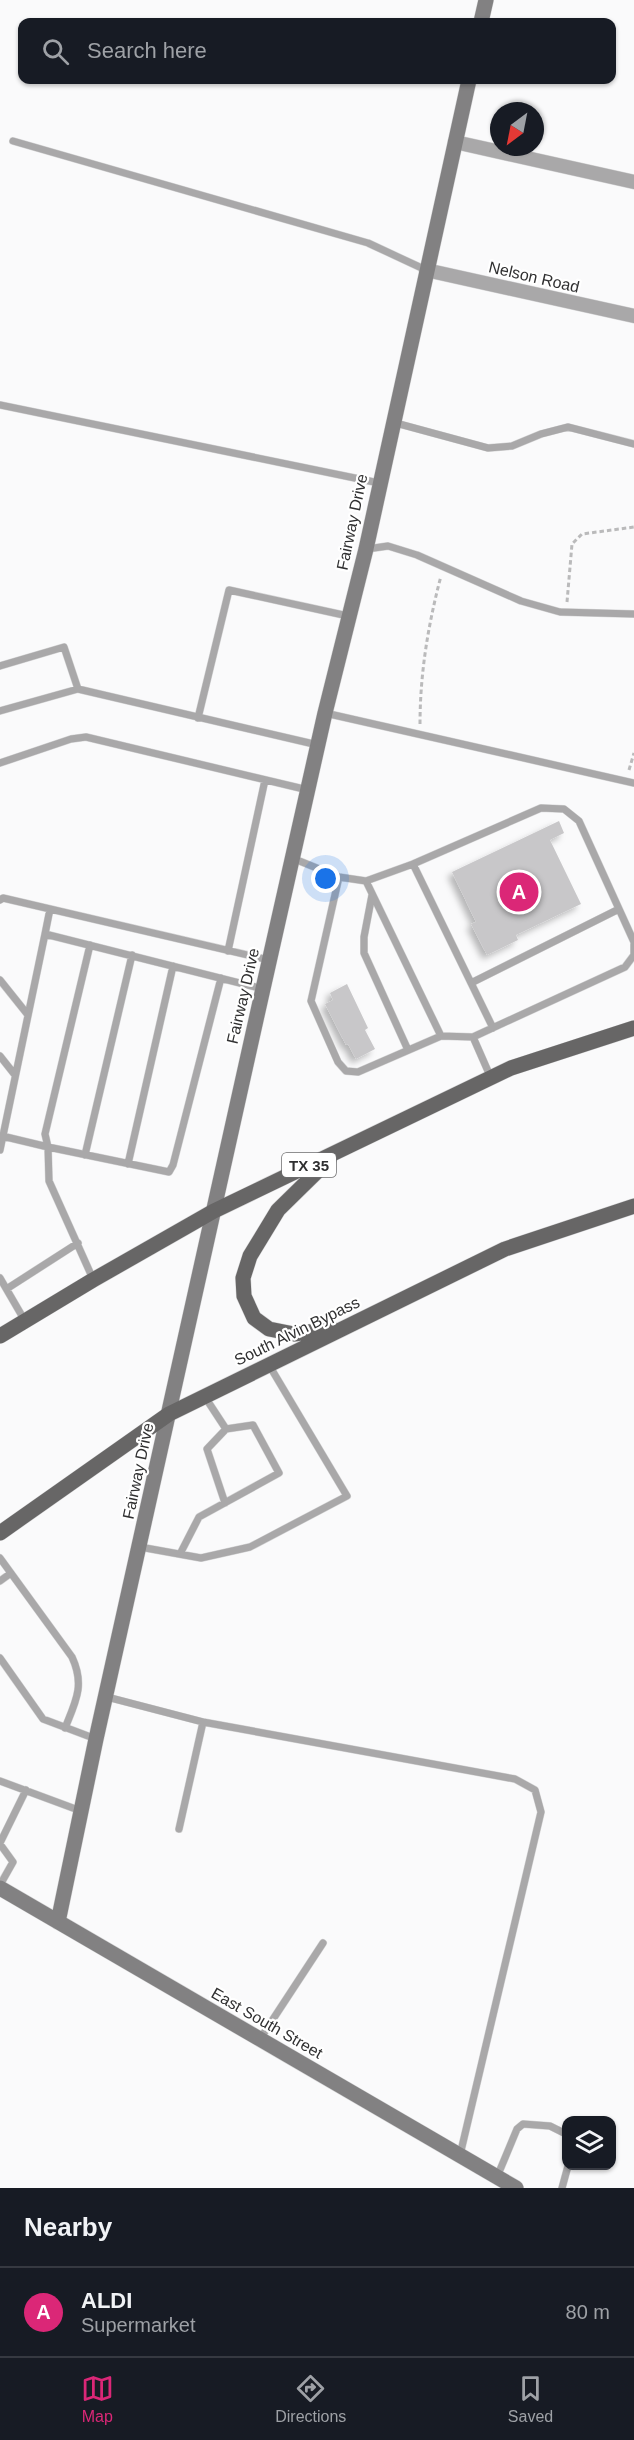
<!DOCTYPE html>
<html lang="en">
<head>
<meta charset="utf-8">
<style>
	:root { --surface:#171b24; --page:#20242c; --text:#f1f3f6; --muted:#9ea1a6; --line:#363941; --accent:#db2777 }
	body { margin:0; font-family:Helvetica,sans-serif; background:var(--page); color:var(--text) }
	.controls { position:absolute; right:18px; bottom:18px; display:grid; overflow:hidden; border-radius:12px; box-shadow:0 2px 4px #0004 }
	.controls button { width:54px; height:54px; display:grid; place-items:center; padding:0; border:0; border-bottom:2px solid var(--line); background:var(--surface); color:var(--text); font:30px sans-serif }
	.compass { position:absolute; left:490px; top:102px; width:54px; height:54px; border-radius:50%; background:var(--surface); box-shadow:0 2px 4px #0004; rotate:212deg }
	.you { position:absolute; left:326px; top:879px; width:21px; height:21px; margin:-15px; border:4px solid #fff; border-radius:50%; background:#1a73e8; box-shadow:0 0 0 9px #1a73e833 }
	.badge { display:grid; place-items:center; width:39px; height:39px; border-radius:50%; background:var(--accent); color:#fff; font-size:20px; font-weight:700 }
	.pin { position:absolute; translate:-50% -50%; border:3px solid #fff; box-shadow:0 2px 6px #0006 }
	.list { margin:0; padding:0; list-style:none }
	h2 { display:flex; justify-content:space-between; align-items:center; height:78px; margin:0; padding:0 24px; font-size:26px }
	h2 small { font-size:20px; font-weight:400; color:var(--muted) }
	.list li { display:grid; grid-template-columns:39px 1fr auto; gap:18px; align-items:center; box-sizing:border-box; height:90px; padding:0 24px; border-top:2px solid var(--line) }
	.list b { display:block; font-size:22px; white-space:nowrap }
	.list p { margin:0; font-size:20px; white-space:nowrap; color:var(--muted) }
	.list em { font-size:20px; font-style:normal; color:var(--muted) }
	.icon { flex:none; width:33px; height:33px; fill:none; stroke:currentColor; stroke-width:2; stroke-linecap:round; stroke-linejoin:round }
	.map { position:relative; flex:none; width:634px; height:2188px; overflow:hidden }
	.search { position:absolute; background:var(--surface); box-shadow:0 2px 4px #0004; left:18px; right:18px; top:18px; height:66px; display:flex; align-items:center; gap:15px; box-sizing:border-box; padding:0 21px; border-radius:12px; color:var(--muted); font-size:22px }
	.sheet { height:168px; background:var(--surface) }
	nav { display:flex; justify-content:space-around; align-items:center; box-sizing:border-box; height:84px; border-top:2px solid var(--line); background:var(--surface); font-size:16px; color:var(--muted) }
	nav a { display:grid; justify-items:center; gap:3px }
	nav .on { color:var(--accent) }
	.map>svg:first-child { display:block }
</style>
</head>
<body>
<div class="map">
<svg width="634" height="2188" viewBox="0 0 634 2188">
	<defs>
		<filter id="shadow"><feDropShadow dx="-4.5" dy="4.5" stdDeviation="3" flood-color="#0004"/></filter>
	</defs>
	<rect width="100%" height="100%" fill="#fafafb"/>
	<!-- building -->
	<path fill="#c8c7c9" filter="url(#shadow)" d="M559,821L564,833L550,840L581,904L516,935L518,940L487,955L471,924L476,922L452,872Z
		M347,984L368,1028L365,1030L375,1049L356,1059L348,1044L346,1045L325,1004L333,1000L330,993Z"/>
	<g fill="none" stroke-linecap="round" stroke-linejoin="round">
		<!-- lane casing -->
		<g stroke="#d6d6d7" stroke-width="8">
			<path id="lane" d="M13,141L368,243L426,270
				M0,405L379,483
				M392,422L488,448L512,446L541,434L568,427L634,444
				M367,549L388,546L417,555L521,601L560,612L634,614
				M0,666L64,647L78,689
				M0,711L78,689L318,745
				M325,713L634,783
				M198,718L229,590L348,616
				M0,763L71,739L86,737L308,790
				M292,858L339,877L311,1001L338,1062L346,1071L358,1072L441,1036L473,1037L491,1078
				M413,864L493,1028
				M339,877L366,881L413,864L541,808L564,809L579,821L634,942
				M366,881L441,1036
				M372,895L364,937V953L408,1050
				M0,900L3,898L269,960
				M45,934L50,909
				M90,945L45,1134L48,1147L169,1172L173,1165L221,978
				M228,951L265,780
				M0,980L28,1015
				M471,983L619,909
				M473,1037L625,967L634,955V944
				M0,1056L15,1075
				M2,1136L48,1147L49,1181L93,1279
				M0,1150L45,934L263,989
				M85,1155L132,955
				M128,1164L173,966
				M0,1278L25,1321
				M8,1288L78,1243
				M225,1503L207,1449L226,1429
				M140,1547L201,1558L250,1547L347,1496L269,1365
				M180,1554L199,1517L279,1473L253,1425L226,1429L205,1397
				M0,1558L72,1657C85,1685 76,1701 65,1728
				M0,1581L11,1573
				M0,1658L43,1719L96,1739
				M107,1697L203,1722L515,1779L535,1790L541,1812L460,2155
				M0,1781L81,1811
				M179,1829L203,1722
				M0,1843L26,1790
				M0,1844L13,1862L0,1885
				M260,2039L323,1943
				M497,2177L517,2129L523,2124L550,2126L566,2134
				M562,2188L568,2166"/>
		</g>
		<!-- street casing -->
		<g stroke="#d6d6d7" stroke-width="15">
			<path id="street" d="M455,142L634,182
				M426,270L634,316"/>
		</g>
		<!-- secondary casing -->
		<g stroke="#d6d6d7" stroke-width="16">
			<path id="secondary" d="M481,22L486,0
				M0,1888L516,2188
				M58,1922L96,1739L260,1002L325,713L366,549L469,80"/>
		</g>
		<!-- primary casing -->
		<g stroke="#d6d6d7" stroke-width="16">
			<path id="primary" d="M329,1160L278,1210L250,1256L243,1278L244,1296L254,1318L269,1329L294,1334L332,1329
				M0,1336L93,1280L214,1211L511,1068L634,1028
				M0,1533L169,1414L505,1249L634,1206"/>
		</g>
		<!-- path -->
		<path stroke="#bababb" stroke-width="3" stroke-dasharray="4.5 3" stroke-linecap="butt" d="M567,602L572,544L582,534L634,527
			M420,724C420,674 428,625 441,576
			M629,770L634,753"/>
		<!-- lane -->
		<use href="#lane" stroke="#a9a8a9" stroke-width="7"/>
		<!-- street -->
		<use href="#street" stroke="#a9a8a9" stroke-width="14"/>
		<!-- secondary -->
		<use href="#secondary" stroke="#828182" stroke-width="15"/>
		<!-- primary -->
		<use href="#primary" stroke="#676666" stroke-width="15"/>
	</g>
	<g text-anchor="middle" dominant-baseline="central" stroke-width="4.5" stroke-linejoin="round" paint-order="stroke">
		<!-- shield labels -->
		<rect fill="#fff" stroke="#6e6e6f" stroke-width="1.5" x="282" y="1153" width="54" height="24" rx="4.5"/>
		<g font-size="15" font-weight="bold" fill="#303031">
			<text x="309" y="1165">TX 35</text>
		</g>
		<!-- street labels -->
		<g font-size="16" fill="#303031" stroke="#fff">
			<text transform="translate(534 277) rotate(13)">Nelson Road</text>
			<text transform="translate(352 522) rotate(-78)">Fairway Drive</text>
			<text transform="translate(243 996) rotate(-77)">Fairway Drive</text>
			<text transform="translate(297 1331) rotate(-26)">South Alvin Bypass</text>
			<text transform="translate(138 1471) rotate(-78)">Fairway Drive</text>
			<text transform="translate(267 2023) rotate(30)">East South Street</text>
		</g>
	</g>
</svg>
<div class="controls">
<button><svg class="icon" aria-label="layers" viewBox="0 0 24 24"><path d="M12 4l9 5-9 5-9-5zM3 14l9 5 9-5"/></svg></button>
</div>
<svg class="compass" viewBox="-18 -18 36 36"><path d="M0-13l5 13h-10z" fill="#e53935"/><path d="M0 13l5-13h-10z" fill="#9ea1a6"/></svg>
<div class="you"></div>
<div class="pin badge" style="left:519px;top:892px">A</div>
<div class="search"><svg class="icon" aria-label="search" viewBox="0 0 24 24"><circle cx="10" cy="10" r="6"/><path d="M15 15l6 6"/></svg>Search here</div>
</div>
<section class="sheet">
<h2>Nearby<small></small></h2>
<ul class="list">
<li><span class="badge">A</span><div><b>ALDI</b><p>Supermarket</p></div><em>80 m</em></li>
</ul>
</section>
<nav>
<a class="on"><svg class="icon" aria-label="map" viewBox="0 0 24 24"><path d="M3 6l6-2 6 2 6-2v14l-6 2-6-2-6 2zM9 4v14M15 6v14"/></svg>Map</a>
<a><svg class="icon" aria-label="directions" viewBox="0 0 24 24"><path d="M12 3l9 9-9 9-9-9zM9 14v-3h6M13 9l2 2-2 2"/></svg>Directions</a>
<a><svg class="icon" aria-label="saved" viewBox="0 0 24 24"><path d="M7 4h10v16l-5-4-5 4z"/></svg>Saved</a>
</nav>
</body>
</html>
